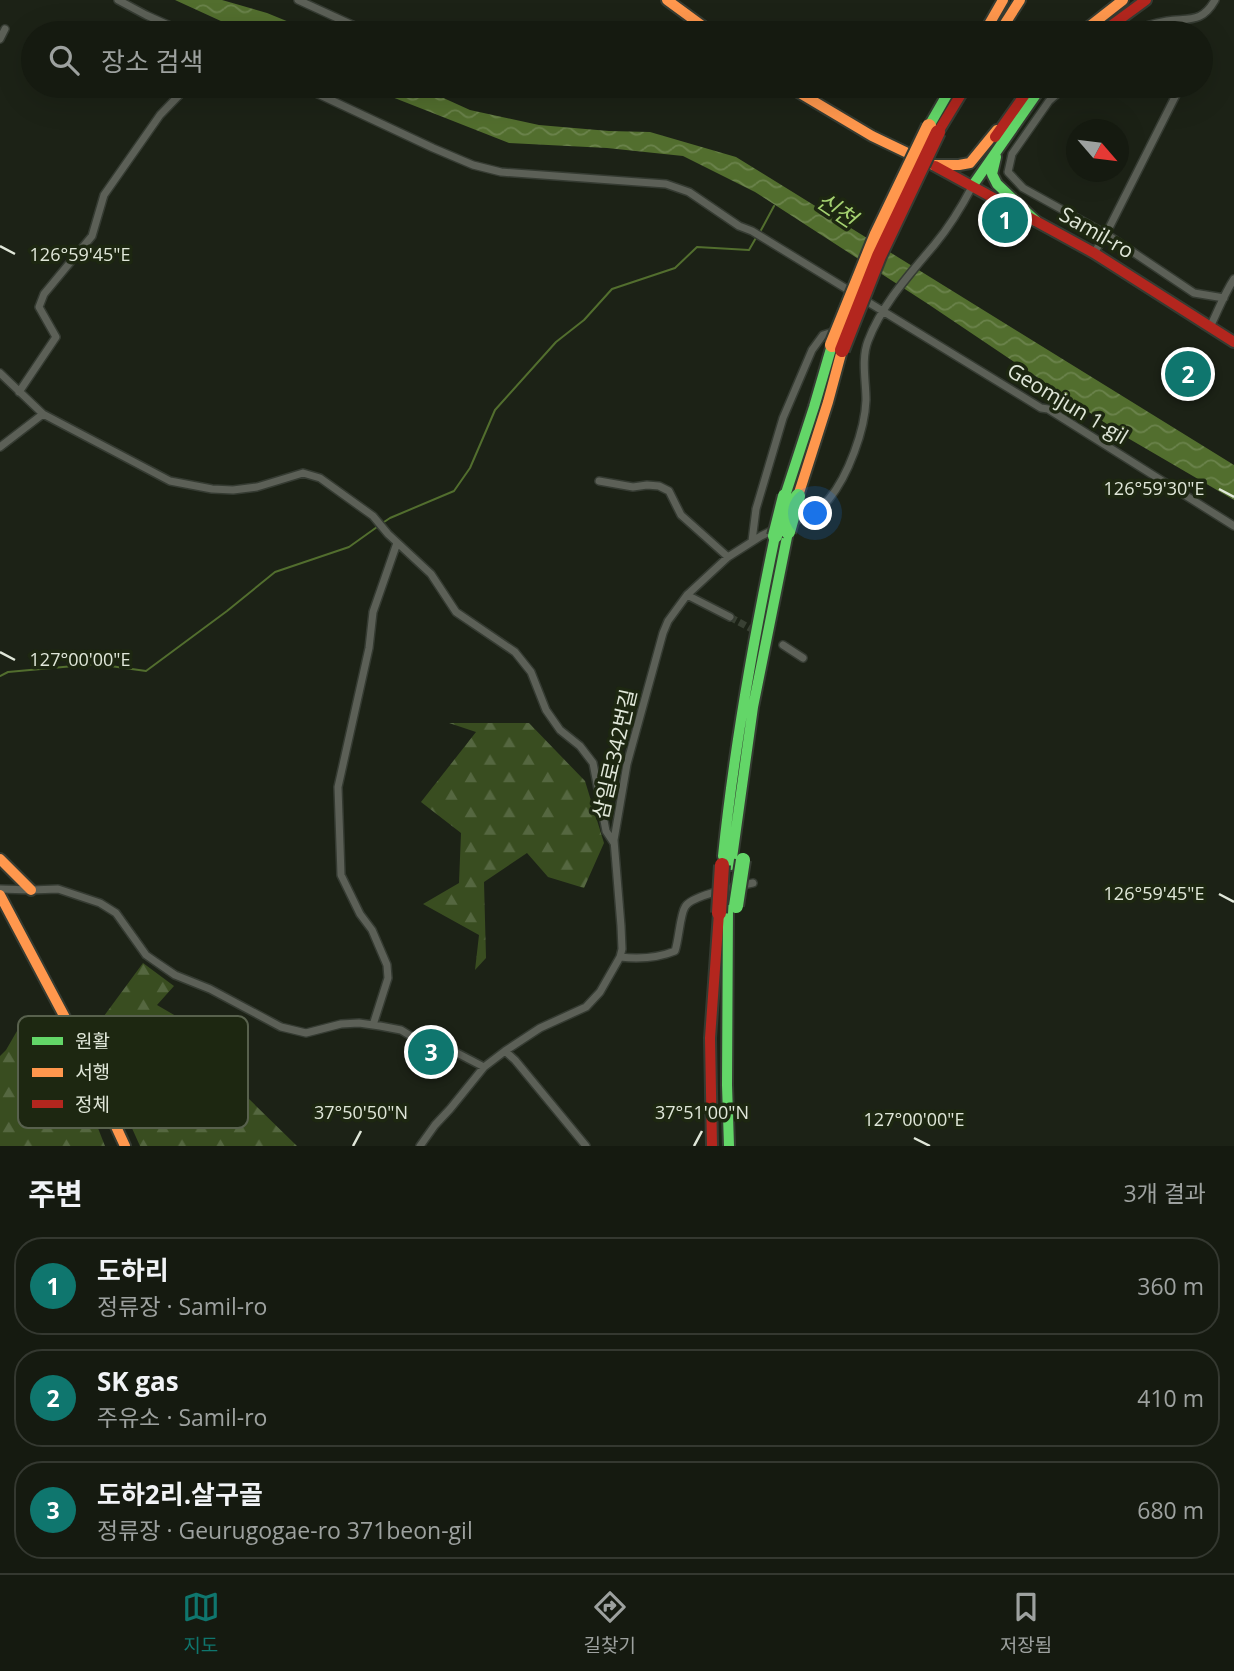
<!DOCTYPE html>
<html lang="ko">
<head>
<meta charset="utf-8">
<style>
	:root { --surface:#151a10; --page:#1e2319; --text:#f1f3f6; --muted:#9da19f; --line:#343830; --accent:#0f766e }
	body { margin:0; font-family:"Open Sans","Noto Sans KR",sans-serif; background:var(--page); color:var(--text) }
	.compass { position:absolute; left:1066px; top:119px; width:63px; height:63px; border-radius:50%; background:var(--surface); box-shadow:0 7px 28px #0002; rotate:118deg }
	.you { position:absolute; left:816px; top:514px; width:24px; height:24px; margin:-18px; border:5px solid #fff; border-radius:50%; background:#1a73e8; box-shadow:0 0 0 10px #1a73e833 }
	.badge { display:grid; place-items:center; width:46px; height:46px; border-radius:50%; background:var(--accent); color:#fff; font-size:23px; font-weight:700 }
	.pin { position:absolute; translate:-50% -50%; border:4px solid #fff; box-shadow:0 2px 7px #0006 }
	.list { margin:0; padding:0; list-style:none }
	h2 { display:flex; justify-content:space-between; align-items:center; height:91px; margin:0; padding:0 28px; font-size:30px }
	h2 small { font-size:23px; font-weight:400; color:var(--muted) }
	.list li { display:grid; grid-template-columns:46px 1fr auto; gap:21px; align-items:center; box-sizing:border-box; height:98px; margin:0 14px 14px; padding:0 14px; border:2px solid var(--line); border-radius:28px }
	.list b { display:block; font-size:26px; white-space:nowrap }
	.list p { margin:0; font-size:23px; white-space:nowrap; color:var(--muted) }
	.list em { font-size:23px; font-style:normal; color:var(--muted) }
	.icon { flex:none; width:38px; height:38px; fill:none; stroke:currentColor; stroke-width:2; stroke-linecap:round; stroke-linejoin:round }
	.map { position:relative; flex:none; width:1234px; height:1146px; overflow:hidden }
	.search { position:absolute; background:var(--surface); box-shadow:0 7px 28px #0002; left:21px; right:21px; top:21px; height:77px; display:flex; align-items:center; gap:18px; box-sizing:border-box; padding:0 24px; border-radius:38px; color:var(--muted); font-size:26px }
	.sheet { height:427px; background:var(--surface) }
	nav { display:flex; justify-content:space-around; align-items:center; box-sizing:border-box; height:98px; border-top:2px solid var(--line); background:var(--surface); font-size:19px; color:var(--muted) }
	nav a { display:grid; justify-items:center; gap:4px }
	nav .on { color:var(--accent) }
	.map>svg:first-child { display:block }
</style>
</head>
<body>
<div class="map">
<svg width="1234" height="1146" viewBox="0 0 1234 1146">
	<defs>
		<pattern id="forest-firs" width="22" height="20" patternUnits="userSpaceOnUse" patternTransform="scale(1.75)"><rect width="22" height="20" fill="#394d20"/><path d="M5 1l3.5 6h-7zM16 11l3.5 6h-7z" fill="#556740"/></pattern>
		<pattern id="water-waves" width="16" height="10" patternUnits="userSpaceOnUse" patternTransform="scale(1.75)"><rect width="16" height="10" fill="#526e2e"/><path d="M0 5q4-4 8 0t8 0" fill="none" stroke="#6b834c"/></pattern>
	</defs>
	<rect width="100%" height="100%" fill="#1c2216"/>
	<!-- forest -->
	<path fill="url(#forest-firs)" d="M449,723H529L585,781L604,843L584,888L548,877L527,853L484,882L486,958L475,970L479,935L423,904L459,883L461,833L421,802L476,732Z
		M143,963L174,986L157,1005L224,1044L249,1099L297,1146H140L90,1035Z
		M42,1017L61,1034L105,1146H0V1056L6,1050L17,1031Z"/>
	<!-- water -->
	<path fill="url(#water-waves)" d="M175,0H222L267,13L316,33H247Z
		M364,86H417L470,110L539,125L609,131L650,132L736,157L1234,465V500L1126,437L928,304L755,192L683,156L607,148L509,143Z"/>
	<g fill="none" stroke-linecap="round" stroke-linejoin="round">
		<!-- stream -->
		<path stroke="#526e2e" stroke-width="2" d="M760,232L774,206
			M381,524L390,518L454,491L470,468L495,410L556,342L584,320L612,289L675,268L697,247L749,250L757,236
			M0,676L8,672L96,664L146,671L227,611L275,572L349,547L377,527"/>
		<!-- street-tunnel -->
		<path stroke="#394033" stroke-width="7" stroke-dasharray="7 3.5" stroke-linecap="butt" d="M730,617L757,632"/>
		<!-- street casing -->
		<g stroke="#353b32" stroke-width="10">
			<path id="street" d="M118,0L146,15L186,33
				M298,0L370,33
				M1130,33C1142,27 1155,23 1167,21C1190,18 1202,23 1215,0
				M0,39L5,29
				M301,86L433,148L473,165L501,172L666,184L689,192L739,226L752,231L1041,408L1048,409L1234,526
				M1066,86L1049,101L1012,154L1008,172L1023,188L1106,234L1194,293L1224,298
				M1094,253L1106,234L1180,87L1178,86
				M1210,327C1218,311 1224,294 1234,279
				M0,373L43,414L170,481L212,489L233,490L257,487L303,473L320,478L373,516L388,534L431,574L456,612L515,652L531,672L546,710L560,730L580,746L593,763L606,831L614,843
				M19,392L56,337L39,307L44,294L92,236L104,195L160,115L188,86
				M0,447L43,414
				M599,481L633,487L647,485L659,486L669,491L681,515L728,557
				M793,522C805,516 820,510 829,499C848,476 865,430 866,400C866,381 861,359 868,341C882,304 910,274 935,244C950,226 962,206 973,185
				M752,541L756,509L783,418L812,350L823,335L833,332
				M687,595L730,617
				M783,645L803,658
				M0,889L31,890L58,889L100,903L116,913L146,955L156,962L175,975L210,989L281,1027L306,1033L341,1024L359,1023L380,1026L401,1030L424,1044L457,1053L484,1067L505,1051L540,1028L586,1007L600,992L620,957L622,949L621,926L614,840L627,764L663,633L668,621L687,595L728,557L761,536L775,529
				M620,957C638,959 658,958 675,951C679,939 680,915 685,907C691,895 740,886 753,883
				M373,1025L388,978L387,965L372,930L360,914L341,875L338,787L369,648L373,612L397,543
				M505,1051L515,1060L586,1146
				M420,1146L435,1125L450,1109L484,1067"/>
		</g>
		<!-- fast casing -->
		<g stroke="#353b32" stroke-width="14">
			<path id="fast" d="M929,126L952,86
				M996,157L992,174L997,184L1036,221
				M973,185L1042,86
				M785,496L814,407L832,345
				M723,856C734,748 753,642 775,536
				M731,865L753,707L788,532
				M728,908L727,1085L729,1146"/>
		</g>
		<!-- slow casing -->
		<g stroke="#353b32" stroke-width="14">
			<path id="slow" d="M667,0L712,33
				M984,33L1003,0
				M999,33L1020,0
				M1081,33L1123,0
				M788,86L872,136L920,159
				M933,165H959L970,163L997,130
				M798,496L828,402L842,350
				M0,859L31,890
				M0,895L70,1027L125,1146"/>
		</g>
		<!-- jam casing -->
		<g stroke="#353b32" stroke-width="14">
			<path id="jam" d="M1101,33L1146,0
				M938,132L966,86
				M995,137L1031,86
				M935,166L1094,253L1234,342
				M712,1146L710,1038L719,913"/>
		</g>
		<!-- street -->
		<use href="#street" stroke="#5c6057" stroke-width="7"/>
		<!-- fast -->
		<use href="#fast" stroke="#63d668" stroke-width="10"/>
		<!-- slow -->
		<use href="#slow" stroke="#ff974d" stroke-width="10"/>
		<!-- jam -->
		<use href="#jam" stroke="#b3261e" stroke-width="10"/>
		<!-- fast-bridge casing -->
		<g stroke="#353b32" stroke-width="18" stroke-linecap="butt">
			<path id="fast-bridge" d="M788,532L798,496
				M775,536L785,496
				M736,906L743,860"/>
		</g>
		<!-- slow-bridge casing -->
		<g stroke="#353b32" stroke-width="18" stroke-linecap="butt">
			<path id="slow-bridge" d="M832,345L877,234L929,126"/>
		</g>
		<!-- jam-bridge casing -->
		<g stroke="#353b32" stroke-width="18" stroke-linecap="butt">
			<path id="jam-bridge" d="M842,350L879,256L938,132
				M719,913L722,865"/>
		</g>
		<!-- fast-bridge -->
		<use href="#fast-bridge" stroke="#63d668" stroke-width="14"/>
		<!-- slow-bridge -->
		<use href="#slow-bridge" stroke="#ff974d" stroke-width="14"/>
		<!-- jam-bridge -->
		<use href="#jam-bridge" stroke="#b3261e" stroke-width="14"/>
	</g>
	<!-- ticks -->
	<path fill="none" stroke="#e0e7d9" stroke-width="2.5" d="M0,246L15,254M1219,489L1234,497M0,652L15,660M1219,894L1234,902M914,1138L930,1146M353,1146L361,1131M694,1146L702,1131"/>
	<g text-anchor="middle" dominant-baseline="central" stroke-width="7" stroke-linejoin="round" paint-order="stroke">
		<!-- street labels -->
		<g font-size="21" fill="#e0e7d9" stroke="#1d2711">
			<text transform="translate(1097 232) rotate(30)">Samil-ro</text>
			<text transform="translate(1068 403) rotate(31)">Geomjun 1-gil</text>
			<text transform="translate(614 754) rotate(-77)">삼일로342번길</text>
		</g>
		<!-- water labels -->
		<g font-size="23" font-style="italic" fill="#a4d170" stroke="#1d2711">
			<text transform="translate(837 209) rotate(34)">신천</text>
		</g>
	</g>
	<!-- legend -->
	<rect x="18" y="1016" width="230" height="112" rx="10" fill="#1d2711" stroke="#58614d" stroke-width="2"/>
	<rect x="32" y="1037" width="31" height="8" fill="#63d668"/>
	<rect x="32" y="1068" width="31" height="9" fill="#ff974d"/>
	<rect x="32" y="1100" width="31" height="8" fill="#b3261e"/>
	<g font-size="19" fill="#e0e7d9">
		<text x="75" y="1048">원활</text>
		<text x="75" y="1079">서행</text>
		<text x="75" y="1111">정체</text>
	</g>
	<g font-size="18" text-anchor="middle" fill="#e0e7d9" stroke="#1d2711" stroke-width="7" stroke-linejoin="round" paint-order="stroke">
		<text x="80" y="261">126°59'45"E</text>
		<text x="1154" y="495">126°59'30"E</text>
		<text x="80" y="666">127°00'00"E</text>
		<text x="1154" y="900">126°59'45"E</text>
		<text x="361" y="1119">37°50'50"N</text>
		<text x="702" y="1119">37°51'00"N</text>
		<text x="914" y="1126">127°00'00"E</text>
	</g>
</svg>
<svg class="compass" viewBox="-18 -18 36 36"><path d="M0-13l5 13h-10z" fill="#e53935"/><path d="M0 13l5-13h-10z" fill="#9da19f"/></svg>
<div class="you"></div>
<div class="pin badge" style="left:1005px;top:220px">1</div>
<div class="pin badge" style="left:1188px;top:374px">2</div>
<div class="pin badge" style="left:431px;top:1052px">3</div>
<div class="search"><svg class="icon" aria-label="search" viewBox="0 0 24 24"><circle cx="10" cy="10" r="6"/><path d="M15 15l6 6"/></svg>장소 검색</div>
</div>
<section class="sheet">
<h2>주변<small>3개 결과</small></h2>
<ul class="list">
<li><span class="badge">1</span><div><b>도하리</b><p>정류장 · Samil-ro</p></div><em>360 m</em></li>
<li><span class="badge">2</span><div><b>SK gas</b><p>주유소 · Samil-ro</p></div><em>410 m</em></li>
<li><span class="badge">3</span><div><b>도하2리.살구골</b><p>정류장 · Geurugogae-ro 371beon-gil</p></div><em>680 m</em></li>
</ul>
</section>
<nav>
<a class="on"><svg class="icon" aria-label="map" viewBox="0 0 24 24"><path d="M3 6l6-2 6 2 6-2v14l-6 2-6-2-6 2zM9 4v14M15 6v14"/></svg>지도</a>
<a><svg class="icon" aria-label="directions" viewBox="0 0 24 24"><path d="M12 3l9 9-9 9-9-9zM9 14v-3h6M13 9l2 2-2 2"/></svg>길찾기</a>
<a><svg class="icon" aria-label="saved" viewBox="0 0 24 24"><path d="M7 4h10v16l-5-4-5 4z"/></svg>저장됨</a>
</nav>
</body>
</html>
